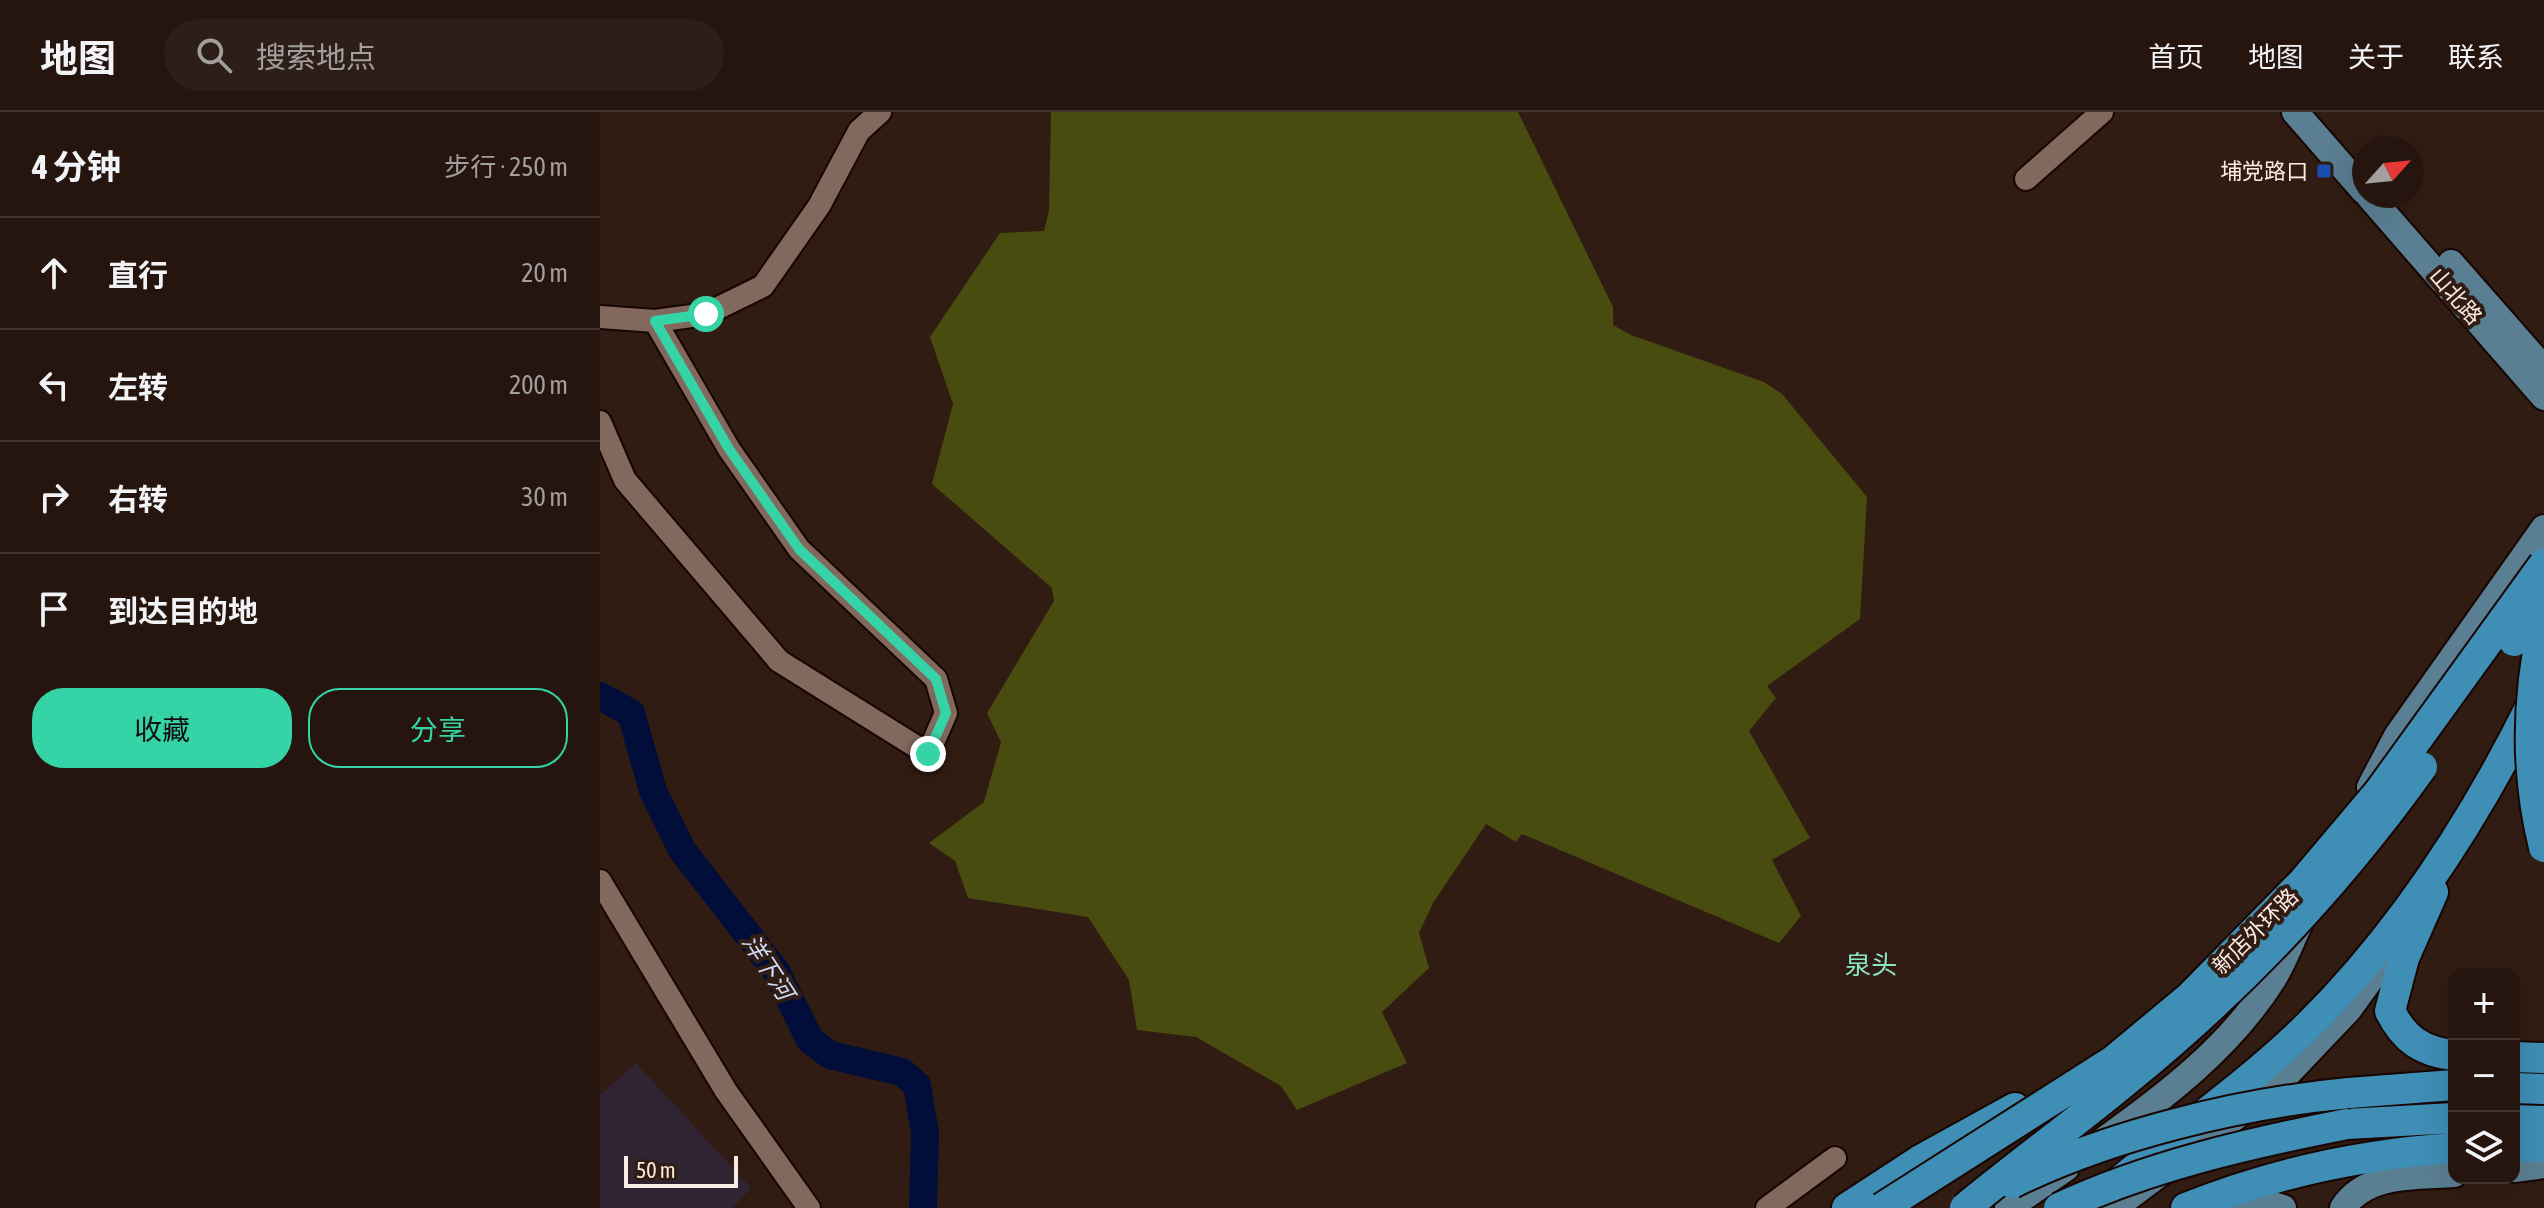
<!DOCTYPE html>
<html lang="zh">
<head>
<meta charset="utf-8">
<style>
	:root { --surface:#25150e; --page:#2d1e17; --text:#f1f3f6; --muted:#a39f9e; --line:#42342e; --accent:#35d4a7 }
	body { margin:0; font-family:"Asap Condensed","Noto Sans SC",sans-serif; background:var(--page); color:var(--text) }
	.controls { position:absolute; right:24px; bottom:24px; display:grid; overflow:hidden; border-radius:16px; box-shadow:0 8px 32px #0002 }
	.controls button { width:72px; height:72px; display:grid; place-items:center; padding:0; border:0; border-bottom:2px solid var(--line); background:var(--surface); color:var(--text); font:40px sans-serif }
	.compass { position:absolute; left:1752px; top:24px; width:72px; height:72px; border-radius:50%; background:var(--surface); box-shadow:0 8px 32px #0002; rotate:63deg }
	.scale { position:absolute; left:24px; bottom:20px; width:114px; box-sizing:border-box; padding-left:8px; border:4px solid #faeae4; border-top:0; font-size:22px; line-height:28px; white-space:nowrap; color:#faeae4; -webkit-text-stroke:6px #311c13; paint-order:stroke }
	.stop { position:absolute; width:24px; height:24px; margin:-18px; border:6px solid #35d4a7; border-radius:50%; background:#fff }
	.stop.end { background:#35d4a7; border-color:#fff; box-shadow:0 2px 8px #0008 }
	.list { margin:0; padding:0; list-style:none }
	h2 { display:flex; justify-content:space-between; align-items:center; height:104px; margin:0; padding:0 32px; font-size:34px }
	h2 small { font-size:26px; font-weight:400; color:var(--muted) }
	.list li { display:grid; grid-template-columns:52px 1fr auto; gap:24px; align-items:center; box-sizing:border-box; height:112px; padding:0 32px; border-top:2px solid var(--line) }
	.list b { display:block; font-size:30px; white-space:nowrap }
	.list em { font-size:26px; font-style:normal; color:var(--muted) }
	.actions { display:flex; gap:16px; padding:24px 32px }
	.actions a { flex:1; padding:18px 0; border:2px solid var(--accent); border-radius:32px; text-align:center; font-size:28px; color:var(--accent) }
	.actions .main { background:var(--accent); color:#111 }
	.icon { flex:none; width:44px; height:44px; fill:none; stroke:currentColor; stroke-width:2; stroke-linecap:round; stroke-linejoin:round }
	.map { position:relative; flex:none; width:1944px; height:1096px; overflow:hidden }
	header { display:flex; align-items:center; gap:48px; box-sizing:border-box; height:112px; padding:0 40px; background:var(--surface); border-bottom:2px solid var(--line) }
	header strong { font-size:38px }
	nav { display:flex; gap:44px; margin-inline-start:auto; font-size:28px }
	.search { width:560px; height:72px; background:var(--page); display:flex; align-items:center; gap:20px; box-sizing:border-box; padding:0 28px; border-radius:44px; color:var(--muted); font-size:30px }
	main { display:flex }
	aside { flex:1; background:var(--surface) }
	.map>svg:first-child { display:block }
</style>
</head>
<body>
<header>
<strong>地图</strong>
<div class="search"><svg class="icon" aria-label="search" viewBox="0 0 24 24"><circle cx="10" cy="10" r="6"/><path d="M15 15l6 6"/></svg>搜索地点</div>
<nav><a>首页</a><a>地图</a><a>关于</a><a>联系</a></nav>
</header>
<main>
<aside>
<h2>4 分钟<small>步行 · 250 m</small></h2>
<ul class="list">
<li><svg class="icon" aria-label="ahead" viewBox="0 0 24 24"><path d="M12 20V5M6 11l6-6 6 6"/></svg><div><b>直行</b></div><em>20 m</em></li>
<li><svg class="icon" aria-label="left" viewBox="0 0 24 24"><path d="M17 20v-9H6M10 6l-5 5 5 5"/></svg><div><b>左转</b></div><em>200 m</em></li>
<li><svg class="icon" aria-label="right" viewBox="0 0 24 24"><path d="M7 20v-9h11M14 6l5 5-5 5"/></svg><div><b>右转</b></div><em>30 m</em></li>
<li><svg class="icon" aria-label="arrive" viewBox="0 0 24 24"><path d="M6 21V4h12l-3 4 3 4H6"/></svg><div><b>到达目的地</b></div></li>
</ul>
<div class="actions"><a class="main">收藏</a><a>分享</a></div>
</aside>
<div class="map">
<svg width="1944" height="1096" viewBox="0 0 1944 1096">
	<rect width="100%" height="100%" fill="#311c13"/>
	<!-- industrial -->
	<path fill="#312432" d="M36,951L151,1076L132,1096H0V983Z"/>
	<!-- green -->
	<path fill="#484c0f" d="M451,0H918L1013,195V213L1031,223L1164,270L1182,282L1267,385L1260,507L1167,574L1176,586L1149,619L1210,726L1172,748L1201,804L1179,831L922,722L916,730L886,712L833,791L819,821L829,856L782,900L807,951L697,998L681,974L596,925L537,918L529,868L488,805L368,786L355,749L329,731L384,690L401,630L387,601L454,489L452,476L332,372L353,292L330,225L400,121L444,119L449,99Z"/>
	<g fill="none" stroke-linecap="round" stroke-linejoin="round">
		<!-- river -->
		<path stroke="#010e39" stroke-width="28" d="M0,584L31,601L53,679L82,738L176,859L210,928L230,943L302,960L317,973L325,1021L323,1096"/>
		<!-- minor casing -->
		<g stroke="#180602" stroke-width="26">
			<path id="minor" d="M1426,67L1502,0
				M0,205L55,209L106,202L163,174L219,94L259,19L280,0
				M0,310L25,368L179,549L328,642L346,601L336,567L199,437L129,337L55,209
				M0,769L126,979L209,1096
				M1167,1096L1235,1046"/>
		</g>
		<!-- major casing -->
		<g stroke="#180602" stroke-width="30">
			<path id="major" d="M1695,0L1764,79
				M1769,84L1944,285
				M1851,151L1944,257
				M1770,675L1797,624L1944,416
				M1504,1028C1567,983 1631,934 1673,867C1684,850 1691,829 1700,811
				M1914,1057L1944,1053
				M1621,1086L1656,1088L1683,1096
				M1408,1096L1466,1056
				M1514,1096L1675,975L1749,897L1793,836
				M1743,1096C1766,1060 1817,1065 1854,1062"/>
		</g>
		<!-- highway casing -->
		<g stroke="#180602" stroke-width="34">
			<path id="highway" d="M1833,780L1804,846L1790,899C1804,927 1822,940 1854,943
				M1914,945L1944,946
				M1914,976L1944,977
				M1749,981L1854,973
				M1914,1008L1944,1009
				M1747,1012L1854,1006
				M1914,1034L1944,1035
				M1520,1069C1582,1018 1650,971 1708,914C1801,822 1875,707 1933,590
				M1247,1096L1319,1049L1415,996
				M1586,1096C1671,1062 1762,1042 1854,1036"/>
		</g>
		<!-- minor -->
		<use href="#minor" stroke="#82685d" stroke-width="22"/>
		<!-- major -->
		<use href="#major" stroke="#5a7f92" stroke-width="26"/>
		<!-- highway -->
		<use href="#highway" stroke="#3f8eb6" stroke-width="30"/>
		<!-- highway-bridge casing -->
		<g stroke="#180602" stroke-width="34" stroke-linecap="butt">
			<path id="highway-bridge" d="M1944,508C1927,585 1925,659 1944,735
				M1914,529L1944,489
				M1412,1071C1509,1023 1641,991 1749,981
				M1282,1096L1513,949L1590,885L1703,770L1779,680L1944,452
				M1365,1096C1418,1052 1474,1012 1527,968C1638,878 1739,771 1822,655
				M1459,1096C1549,1054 1650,1031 1747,1012"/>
		</g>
		<!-- highway-bridge -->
		<use href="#highway-bridge" stroke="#3f8eb6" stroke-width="30"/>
	</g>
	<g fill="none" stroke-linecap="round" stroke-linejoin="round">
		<!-- route -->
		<path stroke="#35d4a7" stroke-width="10" d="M106,202L55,209L129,337L199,437L336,567L346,601L328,642"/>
	</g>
	<!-- markers -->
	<rect fill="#1a4fb4" stroke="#311c13" stroke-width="3" x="1716" y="51" width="16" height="16" rx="4"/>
	<g text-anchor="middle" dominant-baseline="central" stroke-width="8" stroke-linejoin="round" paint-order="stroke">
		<!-- poi labels -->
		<g font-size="22" fill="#faeae4" stroke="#311c13" text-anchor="end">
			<text x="1708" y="59">埔党路口</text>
		</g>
		<!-- street labels -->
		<g font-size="22" fill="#faeae4" stroke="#311c13">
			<text transform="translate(1856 184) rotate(49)">山北路</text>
			<text transform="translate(1655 819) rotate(-45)">新店外环路</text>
		</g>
		<!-- water labels -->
		<g font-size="24" font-style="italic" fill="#cbdcfb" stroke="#311c13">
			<text transform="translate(168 855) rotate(57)">洋下河</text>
		</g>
		<!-- quarter labels -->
		<g font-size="26" fill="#89e5c4" stroke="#311c13">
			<text x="1271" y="853">泉头</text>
		</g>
	</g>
</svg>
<div class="controls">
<button>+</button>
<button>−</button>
<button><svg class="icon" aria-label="layers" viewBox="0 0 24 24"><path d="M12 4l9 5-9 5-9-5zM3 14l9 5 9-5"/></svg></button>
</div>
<svg class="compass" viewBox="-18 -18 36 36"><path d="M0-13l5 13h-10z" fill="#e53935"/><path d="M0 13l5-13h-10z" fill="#a39f9e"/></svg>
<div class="scale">50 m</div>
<div class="stop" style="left:106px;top:202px"></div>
<div class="stop end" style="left:328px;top:642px"></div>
</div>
</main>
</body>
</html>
